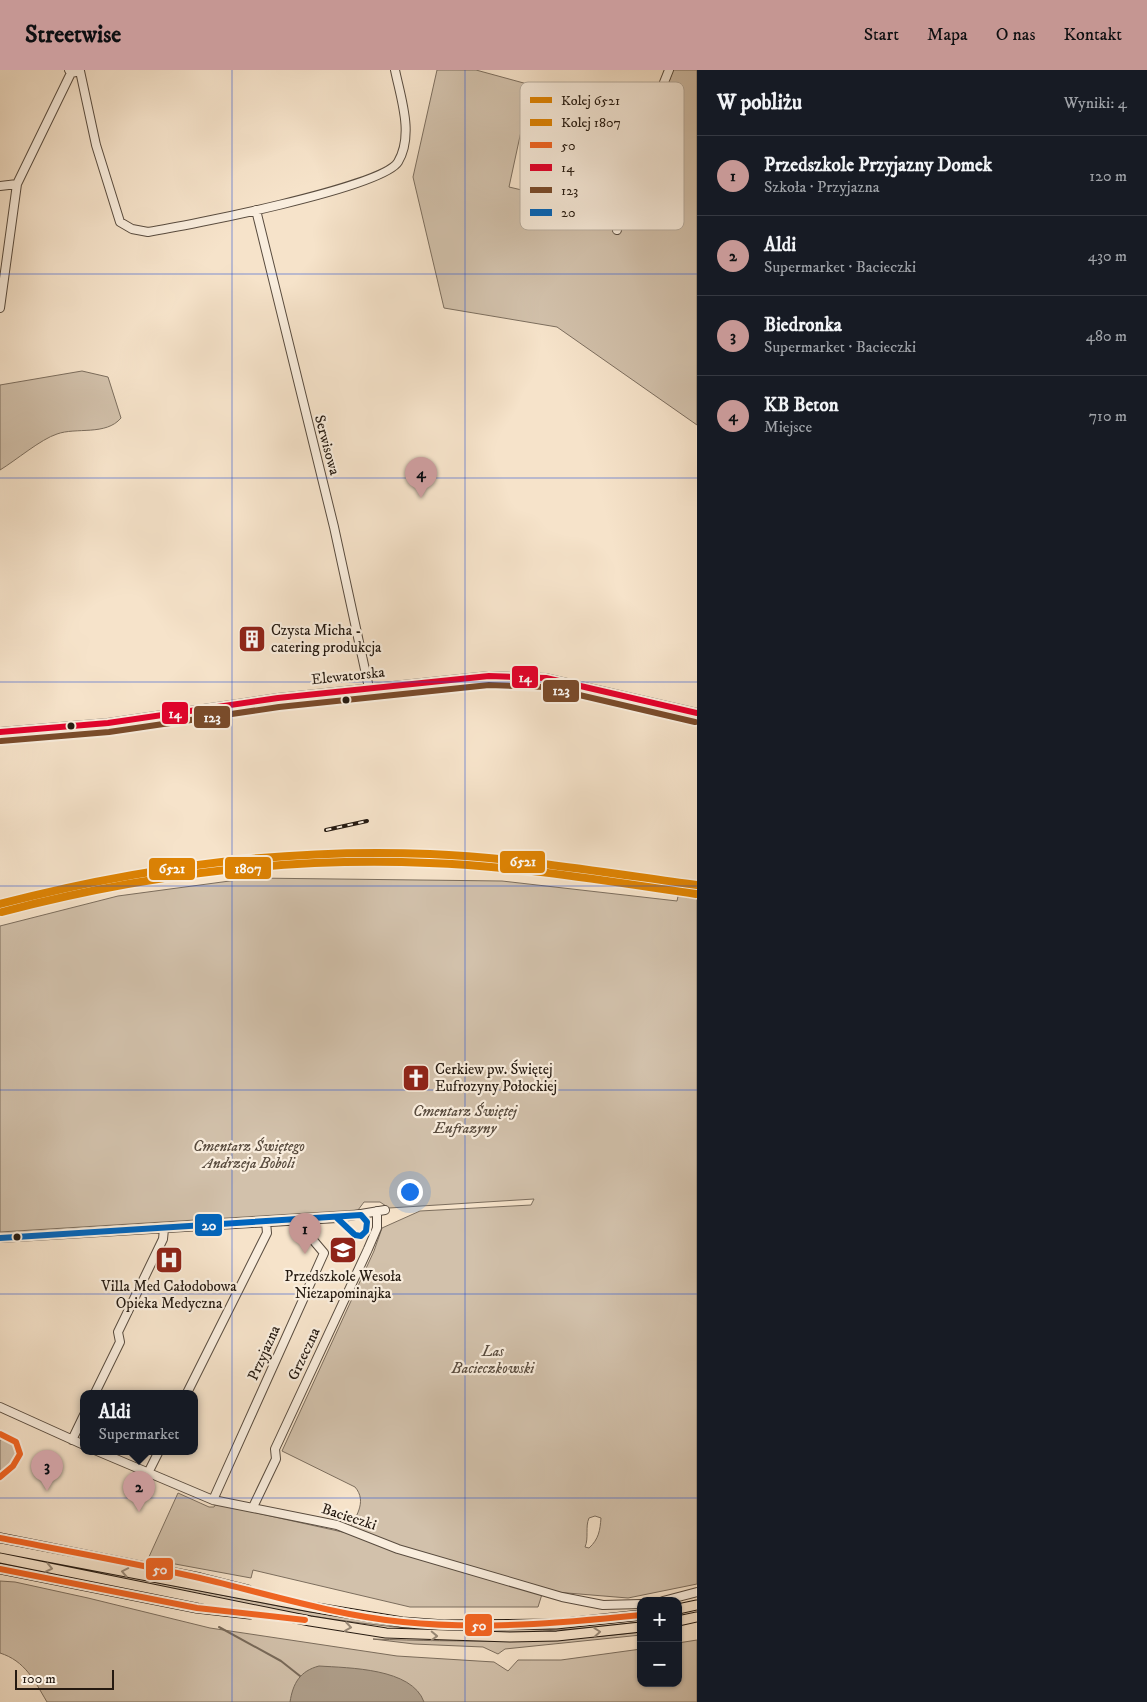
<!DOCTYPE html>
<html lang="pl">
<head>
<meta charset="utf-8">
<style>
	:root { --surface:#171b24; --page:#242831; --text:#f1f3f6; --muted:#9ea1a6; --line:#363941; --accent:#c59692 }
	body { margin:0; font-family:"IM FELL DW Pica",serif; background:var(--page); color:var(--text) }
	.controls { position:absolute; right:15px; bottom:15px; display:grid; overflow:hidden; border-radius:10px; box-shadow:0 1px 4px #0004 }
	.controls button { width:45px; height:45px; display:grid; place-items:center; padding:0; border:0; border-bottom:1px solid var(--line); background:var(--surface); color:var(--text); font:25px sans-serif }
	.scale { position:absolute; left:15px; bottom:12px; width:99px; box-sizing:border-box; padding-left:5px; border:2px solid #251a11; border-top:0; font-size:14px; line-height:18px; white-space:nowrap; color:#251a11; -webkit-text-stroke:4px #f9eddd; paint-order:stroke }
	.you { position:absolute; left:409px; top:1121px; width:18px; height:18px; margin:-12px; border:4px solid #fff; border-radius:50%; background:#1a73e8; box-shadow:0 0 0 8px #1a73e833 }
	.badge { display:grid; place-items:center; width:32px; height:32px; border-radius:50%; background:var(--accent); color:#111; font-size:16px; font-weight:700 }
	.pin { position:absolute; translate:-50% -41px; filter:drop-shadow(0 1px 2px #0008) }
	.pin::after { content:''; position:absolute; top:26px; width:18px; height:15px; background:inherit; clip-path:polygon(0 0,100% 0,50% 100%) }
	.popup { position:absolute; left:80px; top:1320px; width:118px; height:65px; box-sizing:border-box; display:grid; place-content:center; border-radius:10px; background:var(--surface); filter:drop-shadow(0 1px 4px #0005); font-size:16px; white-space:nowrap; color:var(--muted) }
	.popup b { font-size:19px; color:var(--text) }
	.popup::after { content:''; position:absolute; left:50%; top:100%; margin-left:-10px; border:10px solid transparent; border-top-color:var(--surface) }
	.list { margin:0; padding:0; list-style:none }
	h2 { display:flex; justify-content:space-between; align-items:center; height:65px; margin:0; padding:0 20px; font-size:21px }
	h2 small { font-size:16px; font-weight:400; color:var(--muted) }
	.list li { display:grid; grid-template-columns:32px 1fr auto; gap:15px; align-items:center; box-sizing:border-box; height:80px; padding:0 20px; border-top:1px solid var(--line) }
	.list b { display:block; font-size:19px; white-space:nowrap }
	.list p { margin:0; font-size:16px; white-space:nowrap; color:var(--muted) }
	.list em { font-size:16px; font-style:normal; color:var(--muted) }
	.map { position:relative; flex:none; width:697px; height:1632px; overflow:hidden }
	header { display:flex; align-items:center; gap:30px; box-sizing:border-box; height:70px; padding:0 25px; background:var(--accent); color:#111 }
	header strong { font-size:24px }
	nav { display:flex; gap:28px; margin-inline-start:auto; font-size:18px }
	main { display:flex }
	aside { flex:1; background:var(--surface) }
	.map>svg:first-child { display:block }
</style>
</head>
<body>
<header>
<strong>Streetwise</strong>
<nav><a>Start</a><a>Mapa</a><a>O nas</a><a>Kontakt</a></nav>
</header>
<main>
<div class="map">
<svg width="697" height="1632" viewBox="0 0 697 1632">
	<rect width="100%" height="100%" fill="#f6e3ca"/>
	<filter id="stains"><feTurbulence type="fractalNoise" baseFrequency=".004" numOctaves="4"/><feColorMatrix values="0 0 0 0 .2 0 0 0 0 .09 0 0 0 0 .02 0 0 0 .5 -.17"/></filter>
	<radialGradient id="worn" r=".72"><stop offset=".6" stop-color="#630" stop-opacity="0"/><stop offset="1" stop-color="#630" stop-opacity=".3"/></radialGradient>
	<!-- green -->
	<path fill="#d2c1ab" stroke="#7c6e5e" fill-rule="evenodd" d="M437,0H476L531,15L509,117L624,144L673,0H697V355L557,257L444,238L413,107Z
		M82,301L108,307L121,348C106,366 76,357 57,364C41,369 15,391 0,400V315Z
		M252,808L502,811L677,831L679,822L697,824V1514L628,1528L543,1521L538,1537H410L253,1500L251,1508L148,1489L178,1423L209,1437H214L216,1434L347,1463C355,1448 368,1432 355,1417L282,1381L374,1181L382,1158L420,1141L531,1135L534,1129L389,1138L380,1132H364L358,1140L0,1162V856L118,826ZM595,1446L601,1448C600,1460 599,1469 589,1478L585,1477C589,1468 585,1457 589,1448Z
		M4,1369C13,1372 16,1379 16,1389L12,1394L0,1402V1370Z
		M0,1482L298,1540L405,1556L499,1560L551,1559L641,1550V1552C575,1560 510,1565 444,1561C295,1552 147,1512 0,1485Z
		M0,1511L15,1512L88,1528L210,1558L397,1586L494,1592L508,1601L518,1590H561L641,1579V1613H678V1573L697,1570V1632H47C34,1610 25,1591 0,1583Z
		M641,1562V1565L505,1579L498,1584L483,1577L414,1574L373,1569C462,1572 551,1573 641,1562Z"/>
	<!-- water -->
	<path fill="#af9f8b" stroke="#786a5a" d="M319,1596C349,1598 412,1598 424,1632H290C293,1613 300,1601 319,1596Z"/>
	<g fill="none" stroke-linecap="round" stroke-linejoin="round">
		<!-- stream -->
		<path stroke="#786a5a" stroke-width="2" d="M219,1557L281,1591L300,1606"/>
		<!-- minor casing -->
		<g stroke="#594c3f" stroke-width="10">
			<path id="minor" d="M71,3L80,1L96,75L120,152L132,159L148,162C185,156 382,118 398,92C414,65 401,29 395,0
				M0,116L17,114
				M256,140L334,457L369,618
				M617,160L626,113L636,82L669,0
				M0,238L17,114L71,3L69,0
				M0,662L108,653L278,628L489,606L546,608L697,643
				M0,1168L337,1148L385,1140
				M95,1323L120,1272L118,1262L163,1169L164,1159
				M187,1323L267,1163L266,1152
				M0,1337L84,1375
				M72,1370L84,1345
				M97,1381L213,1430L337,1455L398,1479L562,1527L603,1535L641,1534
				M148,1403L159,1381
				M213,1430L324,1183L308,1164L306,1150
				M253,1437L276,1389L275,1379L368,1179L377,1158V1141
				M663,1531L697,1522"/>
		</g>
		<!-- major casing -->
		<g stroke="#251a11" stroke-width="11">
			<path id="major" d="M0,1468L200,1508L248,1520
				M0,1478L311,1537L402,1552L444,1555L556,1554L641,1545
				M0,1488L310,1551L386,1563L510,1567L557,1566L641,1557
				M0,1499L197,1538L250,1544
				M678,1539L697,1535
				M678,1551L697,1547"/>
		</g>
		<!-- minor -->
		<use href="#minor" stroke="#f9eddd" stroke-width="8"/>
		<!-- major -->
		<use href="#major" stroke="#f6e3ca" stroke-width="9"/>
		<!-- rail casing -->
		<g stroke="#251a11" stroke-width="4">
			<path id="rail" d="M326,760L367,751"/>
		</g>
		<!-- rail -->
		<use href="#rail" stroke="#f9eddd" stroke-width="2" stroke-dasharray="5.5" stroke-linecap="butt"/>
		<!-- bus-1 casing -->
		<g stroke="#f9eddd" stroke-width="10">
			<path id="bus-1" d="M0,1364L16,1372L20,1384L13,1396L0,1407
				M0,1468C67,1481 134,1493 200,1508C268,1524 334,1545 403,1552C482,1560 562,1553 641,1545
				M0,1499L197,1538L305,1550"/>
		</g>
		<!-- bus-2 casing -->
		<g stroke="#f9eddd" stroke-width="10">
			<path id="bus-2" d="M0,662L108,653L278,628L489,606L546,608L697,643"/>
		</g>
		<!-- bus-3 casing -->
		<g stroke="#f9eddd" stroke-width="10">
			<path id="bus-3" d="M1,671L109,662L279,637L489,615L545,617L695,652"/>
		</g>
		<!-- bus-4 casing -->
		<g stroke="#f9eddd" stroke-width="10">
			<path id="bus-4" d="M0,1168L361,1145L367,1152L366,1161L361,1166L355,1165L337,1148"/>
		</g>
		<!-- bus-1 -->
		<use href="#bus-1" stroke="#f26522" stroke-width="6"/>
		<!-- bus-2 -->
		<use href="#bus-2" stroke="#e4002b" stroke-width="6"/>
		<!-- bus-3 -->
		<use href="#bus-3" stroke="#7a4b2a" stroke-width="6"/>
		<!-- bus-4 -->
		<use href="#bus-4" stroke="#0065bd" stroke-width="6"/>
		<!-- rail-1 casing -->
		<g stroke="#f9eddd" stroke-width="11">
			<path id="rail-1" d="M0,834C141,797 284,778 430,784C520,788 608,803 697,815"/>
		</g>
		<!-- rail-2 casing -->
		<g stroke="#f9eddd" stroke-width="11">
			<path id="rail-2" d="M2,842C142,805 284,787 429,793C518,796 607,811 696,824"/>
		</g>
		<!-- rail-1 -->
		<use href="#rail-1" stroke="#de8303" stroke-width="8"/>
		<!-- rail-2 -->
		<use href="#rail-2" stroke="#de8303" stroke-width="8"/>
	</g>
	<!-- one-way arrows -->
	<defs><path id="oneway-chevron" d="M-2-3.5L2.5 0L-2 3.5" fill="none" stroke-width="1.6" stroke-linecap="round" stroke-linejoin="round" transform="scale(1.25)"/></defs>
	<g stroke="#988977">
		<use href="#oneway-chevron" transform="translate(49 1498) rotate(12)"/>
		<use href="#oneway-chevron" transform="translate(125 1502) rotate(-169)"/>
		<use href="#oneway-chevron" transform="translate(348 1557) rotate(8)"/>
		<use href="#oneway-chevron" transform="translate(597 1562) rotate(-5)"/>
		<use href="#oneway-chevron" transform="translate(434 1566) rotate(2)"/>
	</g>
	<!-- grid -->
	<path fill="none" stroke="#1d4ed8" stroke-width="1" stroke-opacity="0.55" d="M232,0V1632M465,0V1632M0,204H697M0,408H697M0,612H697M0,816H697M0,1020H697M0,1224H697M0,1428H697"/>
	<!-- icons -->
	<defs>
		<g id="building-square" transform="scale(1.4375)"><rect x="-9" y="-9" width="18" height="18" rx="4" fill="#8f2418" stroke="#f9eddd"/><path d="M-4-6H4V6H1V3H-1V6H-4ZM-2.5-4.3h1.7v1.8h-1.7ZM.8-4.3h1.7v1.8H.8ZM-2.5-1h1.7V.8h-1.7ZM.8-1h1.7V.8H.8Z" fill="#fff"/></g>
		<g id="church-square" transform="scale(1.4375)"><rect x="-9" y="-9" width="18" height="18" rx="4" fill="#8f2418" stroke="#f9eddd"/><path d="M-1.2-6h2.4v3.5h3.3v2.4h-3.3V6h-2.4V-.1h-3.3v-2.4h3.3Z" fill="#fff"/></g>
		<g id="school-square" transform="scale(1.4375)"><rect x="-9" y="-9" width="18" height="18" rx="4" fill="#8f2418" stroke="#f9eddd"/><path d="M0-5L7-2L0 1L-7-2ZM-4 1L0 2.5L4 1V4Q0 6-4 4Z" fill="#fff"/></g>
		<g id="hospital-square" transform="scale(1.4375)"><rect x="-9" y="-9" width="18" height="18" rx="4" fill="#8f2418" stroke="#f9eddd"/><path d="M-5-5h3v3.5h4V-5h3V5h-3V1.5h-4V5h-3Z" fill="#fff"/></g>
	</defs>
	<g fill-rule="evenodd">
		<use href="#building-square" x="252" y="569"/>
		<use href="#church-square" x="416" y="1008"/>
		<use href="#school-square" x="343" y="1180"/>
		<use href="#hospital-square" x="169" y="1190"/>
	</g>
	<!-- markers -->
	<g fill="#251a11" stroke="#f9eddd" stroke-width="2">
		<circle cx="346" cy="630" r="4.5"/>
		<circle cx="71" cy="656" r="4.5"/>
		<circle cx="17" cy="1167" r="4.5"/>
	</g>
	<g text-anchor="middle" dominant-baseline="central" stroke-width="4.5" stroke-linejoin="round" paint-order="stroke">
		<!-- street labels -->
		<g font-size="15" fill="#251a11" stroke="#f9eddd">
			<text transform="translate(327 375) rotate(75)">Serwisowa</text>
			<text transform="translate(348 606) rotate(-6)">Elewatorska</text>
			<text transform="translate(264 1283) rotate(-66)">Przyjazna</text>
			<text transform="translate(304 1284) rotate(-65)">Grzeczna</text>
			<text transform="translate(349 1447) rotate(18)">Bacieczki</text>
		</g>
		<!-- poi labels -->
		<g font-size="15" fill="#251a11" stroke="#f9eddd" text-anchor="start">
			<text x="271" y="560">Czysta Micha -<tspan x="271" dy="17">catering produkcja</tspan></text>
			<text x="435" y="999">Cerkiew pw. Świętej<tspan x="435" dy="17">Eufrozyny Połockiej</tspan></text>
			<text x="343" y="1206" text-anchor="middle">Przedszkole Wesoła<tspan x="343" dy="17">Niezapominajka</tspan></text>
			<text x="169" y="1216" text-anchor="middle">Villa Med Całodobowa<tspan x="169" dy="17">Opieka Medyczna</tspan></text>
		</g>
		<!-- park labels -->
		<g font-size="15" font-style="italic" fill="#594c3f" stroke="#f9eddd">
			<text x="465" y="1041">Cmentarz Świętej<tspan x="465" dy="17">Eufrazyny</tspan></text>
			<text x="249" y="1076">Cmentarz Świętego<tspan x="249" dy="17">Andrzeja Boboli</tspan></text>
			<text x="493" y="1281">Las<tspan x="493" dy="17">Bacieczkowski</tspan></text>
		</g>
	</g>
	<!-- legend -->
	<rect x="520" y="12" width="164" height="148" rx="8" fill="#f9eddd" stroke="#b9aea0" stroke-width="1"/>
	<rect x="530" y="27" width="22" height="6" fill="#de8303"/>
	<rect x="530" y="49" width="22" height="7" fill="#de8303"/>
	<rect x="530" y="72" width="22" height="6" fill="#f26522"/>
	<rect x="530" y="94" width="22" height="7" fill="#e4002b"/>
	<rect x="530" y="117" width="22" height="6" fill="#7a4b2a"/>
	<rect x="530" y="139" width="22" height="7" fill="#0065bd"/>
	<g font-size="14" fill="#251a11">
		<text x="561" y="35">Kolej 6521</text>
		<text x="561" y="57">Kolej 1807</text>
		<text x="561" y="80">50</text>
		<text x="561" y="102">14</text>
		<text x="561" y="125">123</text>
		<text x="561" y="147">20</text>
	</g>
	<g stroke="#f9eddd" stroke-width="2">
		<rect x="511" y="595" width="28" height="24" rx="5" fill="#e4002b"/>
		<rect x="542" y="609" width="38" height="24" rx="5" fill="#7a4b2a"/>
		<rect x="161" y="631" width="28" height="24" rx="5" fill="#e4002b"/>
		<rect x="193" y="635" width="38" height="24" rx="5" fill="#7a4b2a"/>
		<rect x="499" y="780" width="47" height="24" rx="5" fill="#de8303"/>
		<rect x="224" y="786" width="48" height="24" rx="5" fill="#de8303"/>
		<rect x="148" y="787" width="48" height="24" rx="5" fill="#de8303"/>
		<rect x="194" y="1143" width="29" height="24" rx="5" fill="#0065bd"/>
		<rect x="145" y="1487" width="29" height="24" rx="5" fill="#f26522"/>
		<rect x="464" y="1543" width="29" height="24" rx="5" fill="#f26522"/>
	</g>
	<g font-size="14" text-anchor="middle" font-weight="bold" fill="#fff">
		<text x="525" y="612">14</text>
		<text x="561" y="625">123</text>
		<text x="175" y="648">14</text>
		<text x="212" y="652">123</text>
		<text x="523" y="796">6521</text>
		<text x="248" y="803">1807</text>
		<text x="172" y="803">6521</text>
		<text x="209" y="1160">20</text>
		<text x="160" y="1504">50</text>
		<text x="479" y="1560">50</text>
	</g>
	<rect width="100%" height="100%" filter="url(#stains)"/>
	<rect width="100%" height="100%" fill="url(#worn)"/>
</svg>
<div class="controls">
<button>+</button>
<button>−</button>
</div>
<div class="scale">100 m</div>
<div class="you"></div>
<div class="pin badge" style="left:305px;top:1184px">1</div>
<div class="pin badge" style="left:139px;top:1442px">2</div>
<div class="popup"><b>Aldi</b>Supermarket</div>
<div class="pin badge" style="left:47px;top:1421px">3</div>
<div class="pin badge" style="left:421px;top:428px">4</div>
</div>
<aside>
<h2>W pobliżu<small>Wyniki: 4</small></h2>
<ul class="list">
<li><span class="badge">1</span><div><b>Przedszkole Przyjazny Domek</b><p>Szkoła · Przyjazna</p></div><em>120 m</em></li>
<li><span class="badge">2</span><div><b>Aldi</b><p>Supermarket · Bacieczki</p></div><em>430 m</em></li>
<li><span class="badge">3</span><div><b>Biedronka</b><p>Supermarket · Bacieczki</p></div><em>480 m</em></li>
<li><span class="badge">4</span><div><b>KB Beton</b><p>Miejsce</p></div><em>710 m</em></li>
</ul>
</aside>
</main>
</body>
</html>
